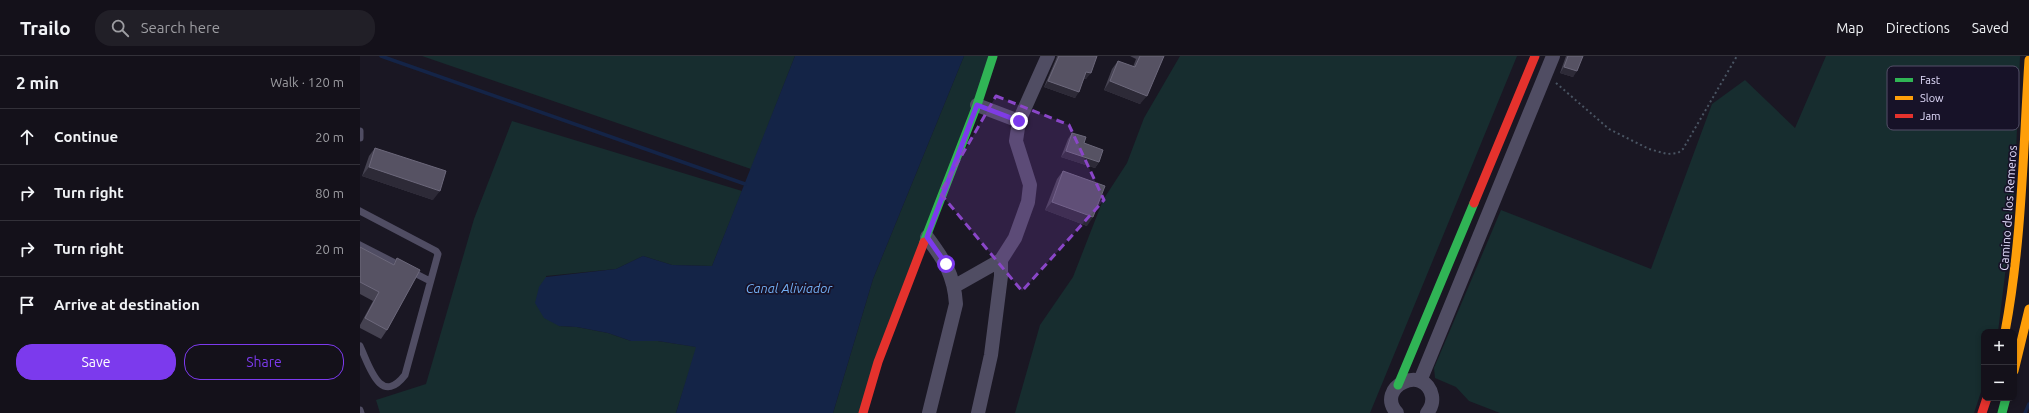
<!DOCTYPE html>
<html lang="en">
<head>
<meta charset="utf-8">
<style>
	:root { --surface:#14111a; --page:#211f27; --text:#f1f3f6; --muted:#9d9da2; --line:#333139; --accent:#7c3aed }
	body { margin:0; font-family:Ubuntu,sans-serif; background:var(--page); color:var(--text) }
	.controls { position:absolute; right:12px; bottom:12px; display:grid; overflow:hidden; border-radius:8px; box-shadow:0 2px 6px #0003 }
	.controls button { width:36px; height:36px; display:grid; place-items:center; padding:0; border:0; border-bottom:1px solid var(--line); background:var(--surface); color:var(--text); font:20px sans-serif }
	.stop { position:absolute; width:12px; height:12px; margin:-9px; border:3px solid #7c3aed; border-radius:50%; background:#fff }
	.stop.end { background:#7c3aed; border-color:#fff; box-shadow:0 1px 4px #0008 }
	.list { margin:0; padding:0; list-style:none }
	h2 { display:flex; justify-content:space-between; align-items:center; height:52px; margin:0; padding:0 16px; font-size:17px }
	h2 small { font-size:13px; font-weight:400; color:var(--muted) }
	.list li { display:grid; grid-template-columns:26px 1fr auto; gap:12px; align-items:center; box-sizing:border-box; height:56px; padding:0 16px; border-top:1px solid var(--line) }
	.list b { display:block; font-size:15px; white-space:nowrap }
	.list em { font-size:13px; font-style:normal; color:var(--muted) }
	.actions { display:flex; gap:8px; padding:12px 16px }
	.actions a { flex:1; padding:9px 0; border:1px solid var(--accent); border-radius:16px; text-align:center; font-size:14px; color:var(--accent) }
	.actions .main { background:var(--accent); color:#fff }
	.icon { flex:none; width:22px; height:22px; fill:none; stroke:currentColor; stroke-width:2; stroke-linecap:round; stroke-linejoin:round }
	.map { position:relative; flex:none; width:1669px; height:357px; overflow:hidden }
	header { display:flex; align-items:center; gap:24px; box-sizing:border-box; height:56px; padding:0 20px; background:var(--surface); border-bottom:1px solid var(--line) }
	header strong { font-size:19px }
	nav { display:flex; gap:22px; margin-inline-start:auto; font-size:14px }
	.search { width:280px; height:36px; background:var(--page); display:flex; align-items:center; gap:10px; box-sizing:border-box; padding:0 14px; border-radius:16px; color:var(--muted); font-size:15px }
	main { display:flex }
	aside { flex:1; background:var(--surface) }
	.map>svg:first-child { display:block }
</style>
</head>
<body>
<header>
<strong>Trailo</strong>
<div class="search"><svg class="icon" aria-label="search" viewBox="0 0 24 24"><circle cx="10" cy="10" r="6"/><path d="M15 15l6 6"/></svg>Search here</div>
<nav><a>Map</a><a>Directions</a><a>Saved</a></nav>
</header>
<main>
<aside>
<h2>2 min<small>Walk · 120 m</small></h2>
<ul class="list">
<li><svg class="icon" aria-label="ahead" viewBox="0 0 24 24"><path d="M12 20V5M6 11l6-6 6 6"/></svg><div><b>Continue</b></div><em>20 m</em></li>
<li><svg class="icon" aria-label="right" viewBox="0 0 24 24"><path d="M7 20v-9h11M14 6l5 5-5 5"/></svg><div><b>Turn right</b></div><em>80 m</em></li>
<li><svg class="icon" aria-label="right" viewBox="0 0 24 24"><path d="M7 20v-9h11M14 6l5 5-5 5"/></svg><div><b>Turn right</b></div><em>20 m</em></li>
<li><svg class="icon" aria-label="arrive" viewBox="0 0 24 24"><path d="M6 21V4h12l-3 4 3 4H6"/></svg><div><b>Arrive at destination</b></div></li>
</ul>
<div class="actions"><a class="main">Save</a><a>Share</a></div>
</aside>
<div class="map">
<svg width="1669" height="357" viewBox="0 0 1669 357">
	<rect width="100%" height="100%" fill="#1a1723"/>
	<!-- green -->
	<path fill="#172d2f" d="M62,0H435L391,113Z
		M604,0H631L499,357H473L513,223Z
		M820,0H1157L1010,357H655L680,269L713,221L743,144L767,107L784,62Z
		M1466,0H1660L1654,145L1638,276H1624V327L1614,357H1140L1109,345L1096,331L1075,322L1074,312L1141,154L1291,213L1352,48L1385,24L1435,72Z
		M152,65L382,135L352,210L312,209L283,200L256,213L186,220L199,270L217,271L248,277L271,285H298L337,291L316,357H20L16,344L66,328L114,163Z"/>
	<!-- water -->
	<path fill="#142447" d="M435,0H604L513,223L473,357H316L336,291L298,285H271L248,277L217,271L199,270L184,262L175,247L179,231L186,221L256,213L283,200L312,209L352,210Z"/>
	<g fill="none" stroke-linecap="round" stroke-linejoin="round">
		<!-- stream -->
		<path stroke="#142447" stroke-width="3.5" d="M21,0L385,128
			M1665,357L1669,348"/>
		<!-- path -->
		<path stroke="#4a5563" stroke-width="2" stroke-dasharray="2 3" stroke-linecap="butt" d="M1196,27L1249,73L1289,93L1307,98L1318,97L1323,93L1377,0"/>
		<!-- lane -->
		<path stroke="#504d63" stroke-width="7" d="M0,75V82
			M0,155L76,195L78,198L45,319C20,351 9,309 0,290
			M0,189L70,225
			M0,354L1,357"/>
		<!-- street -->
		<path stroke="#504d63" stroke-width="14" d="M617,49L659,65L688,0
			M567,181C584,204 594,218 596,248L569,357
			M595,230L641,204
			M1060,325L1193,0
			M618,357L631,299L641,220V204L655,182L668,146L670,129L656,85L659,65
			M1037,357C1014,331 1065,307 1072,340C1073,346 1071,352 1067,357"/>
		<!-- fast -->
		<path stroke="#30b455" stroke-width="9" d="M564,186L617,49L633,0
			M1038,329L1114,147
			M1642,357L1646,342"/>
		<!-- slow -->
		<path stroke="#ff9f0a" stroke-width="9" d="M1645,276C1662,186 1663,95 1669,4
			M1654,315L1669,253"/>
		<!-- jam -->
		<path stroke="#e5322d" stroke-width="9" d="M1114,147L1175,0
			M503,357L518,306L564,186
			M1622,357L1627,342"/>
	</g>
	<!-- wall -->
	<path fill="#454251" d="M697,0H737L726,23H724L715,42L684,31L696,3Z
		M770,0H804L780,48L744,34L752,13L758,5L773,11L776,3Z
		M1206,0H1223L1213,21L1200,17Z
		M712,77L724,87L739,106L735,112L701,101L708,83Z
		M15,92L73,144L2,120L9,100Z
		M703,115L727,170L685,154L697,123Z
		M0,191L33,209L37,202L27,274L21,283L0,272V269L13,245L0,238Z"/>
	<!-- shaded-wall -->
	<path fill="#2d2a37" d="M1204,11L1217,15L1213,21L1200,17Z
		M726,16L731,17L726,23L722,22Z
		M688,25L719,36L715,42L684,31Z
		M750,25L787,40L780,48L744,34Z
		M706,95L739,106L735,112L701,101Z
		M9,111L80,135L73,144L2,120Z
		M692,146L733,161L727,170L685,154Z"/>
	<!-- building -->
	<path fill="#565263" stroke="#6c687b" d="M699,0H737L731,17L726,16L719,36L688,25Z
		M780,0H804L787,40L750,25L758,5L775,11Z
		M1208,0H1223L1217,15L1204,11Z
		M712,77L726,81L724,87L743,94L739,106L706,95Z
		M15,92L86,115L80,135L9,111Z
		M703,115L745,130L733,161L692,146Z
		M0,191L34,209L37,202L60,214L27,274L5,262L19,236L0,226Z"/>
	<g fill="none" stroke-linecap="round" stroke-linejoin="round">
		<!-- route -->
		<path stroke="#7c3aed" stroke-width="5" d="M586,208L567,181L617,49L659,65"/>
	</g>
	<!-- marked area -->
	<path fill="#8a46c8" fill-opacity="0.2" stroke="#8a46c8" stroke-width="3" stroke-dasharray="8 5" stroke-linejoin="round" d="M636,40L709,69L744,144L662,235L580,137Z"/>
	<g text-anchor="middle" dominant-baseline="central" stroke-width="3.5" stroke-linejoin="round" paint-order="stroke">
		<!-- street labels -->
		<g font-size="12" fill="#e2dcfc" stroke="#171228">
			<text transform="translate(1648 152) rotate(-86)">Camino de los Remeros</text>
		</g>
		<!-- water labels -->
		<g font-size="13" font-style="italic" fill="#72aff4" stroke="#171228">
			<text x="429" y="232">Canal Aliviador</text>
		</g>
	</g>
	<!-- legend -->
	<rect x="1527" y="10" width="132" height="64" rx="6" fill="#171228" stroke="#544f68" stroke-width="1"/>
	<rect x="1535" y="22" width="18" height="4" fill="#30b455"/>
	<rect x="1535" y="40" width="18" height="4" fill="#ff9f0a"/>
	<rect x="1535" y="58" width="18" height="4" fill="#e5322d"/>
	<g font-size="11" fill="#e2dcfc">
		<text x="1560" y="28">Fast</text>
		<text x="1560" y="46">Slow</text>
		<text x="1560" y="64">Jam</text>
	</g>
</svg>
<div class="controls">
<button>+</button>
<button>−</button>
</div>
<div class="stop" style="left:586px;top:208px"></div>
<div class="stop end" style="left:659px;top:65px"></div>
</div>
</main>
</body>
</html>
